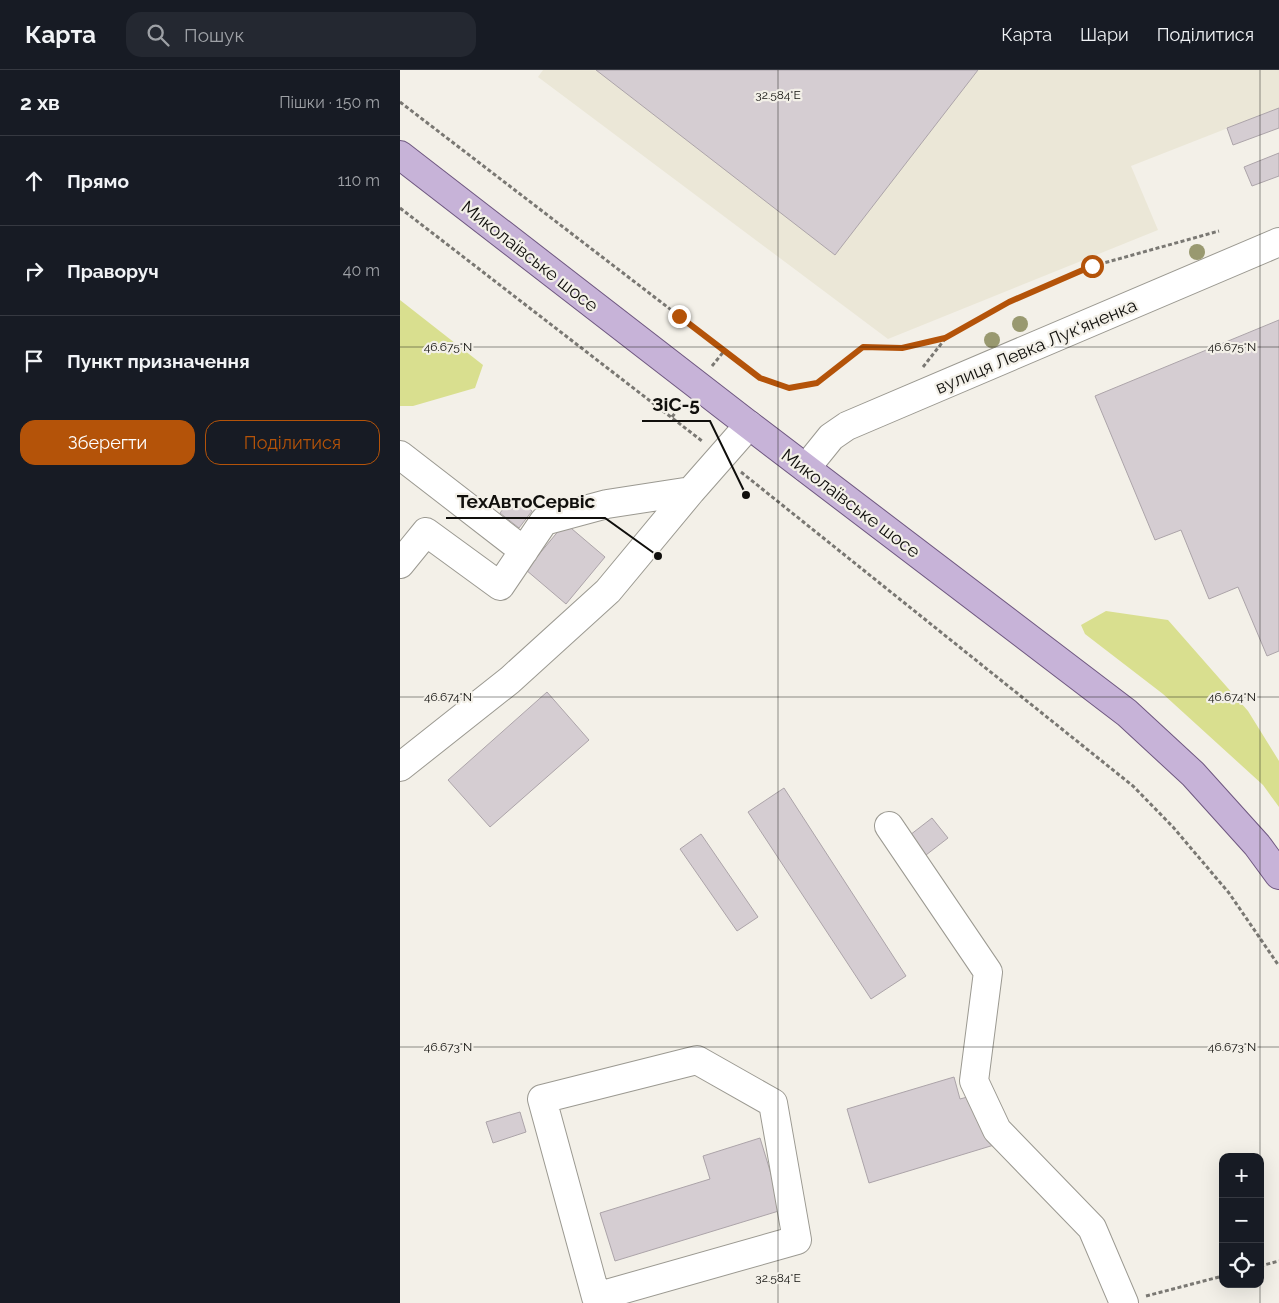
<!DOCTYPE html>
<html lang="uk">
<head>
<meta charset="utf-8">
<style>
	:root { --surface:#171b24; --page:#242831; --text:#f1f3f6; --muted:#9ea1a6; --line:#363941; --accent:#b45309 }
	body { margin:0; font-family:Raleway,sans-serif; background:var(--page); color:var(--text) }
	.controls { position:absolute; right:15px; bottom:15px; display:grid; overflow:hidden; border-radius:10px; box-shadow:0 5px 20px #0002 }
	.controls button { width:45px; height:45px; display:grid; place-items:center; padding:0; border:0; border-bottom:1px solid var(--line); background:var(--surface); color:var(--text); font:25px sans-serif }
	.stop { position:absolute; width:15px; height:15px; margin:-11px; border:4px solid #b45309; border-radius:50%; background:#fff }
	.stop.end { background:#b45309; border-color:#fff; box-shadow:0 1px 5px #0008 }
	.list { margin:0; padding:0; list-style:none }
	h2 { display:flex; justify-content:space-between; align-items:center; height:65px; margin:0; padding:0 20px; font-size:21px }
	h2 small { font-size:16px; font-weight:400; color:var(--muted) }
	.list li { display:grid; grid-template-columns:32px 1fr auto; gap:15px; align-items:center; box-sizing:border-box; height:90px; padding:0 20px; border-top:1px solid var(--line) }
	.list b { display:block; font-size:19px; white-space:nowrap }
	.list em { font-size:16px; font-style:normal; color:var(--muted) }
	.actions { display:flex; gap:10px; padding:15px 20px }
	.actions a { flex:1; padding:11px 0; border:1px solid var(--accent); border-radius:15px; text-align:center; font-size:18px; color:var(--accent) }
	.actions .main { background:var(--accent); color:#fff }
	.icon { flex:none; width:28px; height:28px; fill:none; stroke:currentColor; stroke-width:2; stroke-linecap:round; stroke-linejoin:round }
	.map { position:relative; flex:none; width:879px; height:1233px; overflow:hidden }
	header { display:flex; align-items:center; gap:30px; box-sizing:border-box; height:70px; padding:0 25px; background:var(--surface); border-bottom:1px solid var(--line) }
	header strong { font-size:24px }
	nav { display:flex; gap:28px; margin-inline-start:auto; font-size:18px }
	.search { width:350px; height:45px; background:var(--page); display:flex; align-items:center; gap:12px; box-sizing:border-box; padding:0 18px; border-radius:15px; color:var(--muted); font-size:19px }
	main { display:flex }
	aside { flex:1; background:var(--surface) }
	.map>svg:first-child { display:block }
</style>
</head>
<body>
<header>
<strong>Карта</strong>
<div class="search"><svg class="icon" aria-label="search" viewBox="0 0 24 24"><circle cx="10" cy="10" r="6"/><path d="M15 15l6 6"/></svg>Пошук</div>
<nav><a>Карта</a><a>Шари</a><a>Поділитися</a></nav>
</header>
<main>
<aside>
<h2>2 хв<small>Пішки · 150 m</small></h2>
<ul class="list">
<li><svg class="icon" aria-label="ahead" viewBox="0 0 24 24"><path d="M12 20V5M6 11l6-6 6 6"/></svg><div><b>Прямо</b></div><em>110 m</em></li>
<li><svg class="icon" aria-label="right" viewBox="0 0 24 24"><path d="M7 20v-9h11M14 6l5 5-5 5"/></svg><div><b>Праворуч</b></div><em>40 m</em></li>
<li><svg class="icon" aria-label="arrive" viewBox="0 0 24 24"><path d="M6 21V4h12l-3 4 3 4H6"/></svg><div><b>Пункт призначення</b></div></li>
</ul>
<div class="actions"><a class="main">Зберегти</a><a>Поділитися</a></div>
</aside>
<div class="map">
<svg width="879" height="1233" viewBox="0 0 879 1233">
	<rect width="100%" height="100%" fill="#f3f0e8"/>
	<!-- built -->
	<path fill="#ebe7d7" d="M143,0H879V38L731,96L758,160L488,269L138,7Z"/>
	<!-- green -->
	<path fill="#d9df8f" d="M0,230L83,295L75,318L13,336H0Z
		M706,541L768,550L848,641L879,691V737L863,715L763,624L685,564L681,555Z"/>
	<!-- building -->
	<path fill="#d5cdd2" stroke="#aca4a9" d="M196,0H578L435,185Z
		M879,38V58L833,75L827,58Z
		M879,83V106L852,116L844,97Z
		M879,250V581L867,586L838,517L809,529L781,460L755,470L695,326Z
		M113,426L132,441L119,458L100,443Z
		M165,453L205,487L166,534L126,500Z
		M147,622L189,670L90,757L48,710Z
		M384,718L506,906L471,929L348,742Z
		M532,748L548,768L526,785L510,765Z
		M301,764L358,847L337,861L280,779Z
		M554,1007L560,1029L571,1026L579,1055L594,1075L469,1113L447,1039Z
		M120,1042L126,1062L93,1073L86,1052Z
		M360,1068L382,1140L215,1191L200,1143L310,1109L303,1086Z"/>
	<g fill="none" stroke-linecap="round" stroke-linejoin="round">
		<!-- minor casing -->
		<g stroke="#9b9991" stroke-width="30">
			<path id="minor" d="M0,385L124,481
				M406,398L431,367L447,356L879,172
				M0,494L26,462L100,516L144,451L207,434L291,421L349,355
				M0,697L110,610L208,521L291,421
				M489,756L588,902L574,1011L597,1060L692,1158L724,1233
				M196,1227L142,1029L297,990L373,1033L397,1170L196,1227L198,1233"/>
		</g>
		<!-- major casing -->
		<g stroke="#6f5880" stroke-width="30">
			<path id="major" d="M0,85L349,355L727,643L793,704L857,775L879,805"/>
		</g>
		<!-- path -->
		<path stroke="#7a7873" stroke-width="3" stroke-dasharray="4 2.5" stroke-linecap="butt" d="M0,32L360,308L389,318L417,313L463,277L502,278L545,268L609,232L693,196L819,161
			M0,138L302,371
			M312,296L325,280
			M523,297L545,269
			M272,347L282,334
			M341,402L733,716L773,757L829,823L879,896
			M860,1196L879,1191
			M746,1226L823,1206"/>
		<!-- minor -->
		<use href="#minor" stroke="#fff" stroke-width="28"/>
		<!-- major -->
		<use href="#major" stroke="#c7b3d8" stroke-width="28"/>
	</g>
	<!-- trees -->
	<g fill="#999970">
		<circle cx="797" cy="182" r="8"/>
		<circle cx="620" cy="254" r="8"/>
		<circle cx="592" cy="270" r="8"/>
	</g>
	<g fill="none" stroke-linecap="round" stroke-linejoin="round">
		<!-- route -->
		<path stroke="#b45309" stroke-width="6" d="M279,246L360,308L389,318L417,313L463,277L502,278L545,268L609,232L692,196"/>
	</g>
	<!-- ticks -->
	<path fill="none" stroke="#100f0c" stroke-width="1" stroke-opacity="0.45" d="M378,0V1233M860,0V1087M0,277H879M0,627H879M0,977H879M860,1214V1233"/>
	<g text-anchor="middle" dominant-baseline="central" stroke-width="4.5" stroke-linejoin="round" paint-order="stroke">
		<!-- street labels -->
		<g font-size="18" fill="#100f0c" stroke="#f3f0e8">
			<text transform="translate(130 186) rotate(38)">Миколаївське шосе</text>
			<text transform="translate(636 276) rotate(-23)">вулиця Левка Лук'яненка</text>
			<text transform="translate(451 433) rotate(37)">Миколаївське шосе</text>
		</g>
	</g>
	<g font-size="12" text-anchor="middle" fill="#100f0c" stroke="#f3f0e8" stroke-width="4.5" stroke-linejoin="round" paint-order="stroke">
		<text x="378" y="29">32.584°E</text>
		<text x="48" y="281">46.675°N</text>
		<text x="832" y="281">46.675°N</text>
		<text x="48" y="631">46.674°N</text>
		<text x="832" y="631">46.674°N</text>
		<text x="48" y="981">46.673°N</text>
		<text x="832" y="981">46.673°N</text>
		<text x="378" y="1212">32.584°E</text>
	</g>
	<!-- callouts -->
	<path fill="none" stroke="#100f0c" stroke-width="2" d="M346 425L310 351H242M258 486L205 448H46"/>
	<g fill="#100f0c" stroke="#f3f0e8" stroke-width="2">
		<circle cx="346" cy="425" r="5"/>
		<circle cx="258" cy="486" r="5"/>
	</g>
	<g font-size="19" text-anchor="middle" font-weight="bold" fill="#100f0c" stroke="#f3f0e8" stroke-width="4.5" stroke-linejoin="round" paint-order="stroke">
		<text x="276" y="341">ЗіС-5</text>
		<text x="126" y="438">ТехАвтоСервіс</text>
	</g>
</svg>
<div class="controls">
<button>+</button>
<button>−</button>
<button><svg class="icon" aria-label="locate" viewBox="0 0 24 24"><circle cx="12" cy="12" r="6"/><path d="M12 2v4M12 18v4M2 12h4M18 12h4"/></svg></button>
</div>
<div class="stop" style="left:692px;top:196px"></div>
<div class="stop end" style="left:279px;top:246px"></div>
</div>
</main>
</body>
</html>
